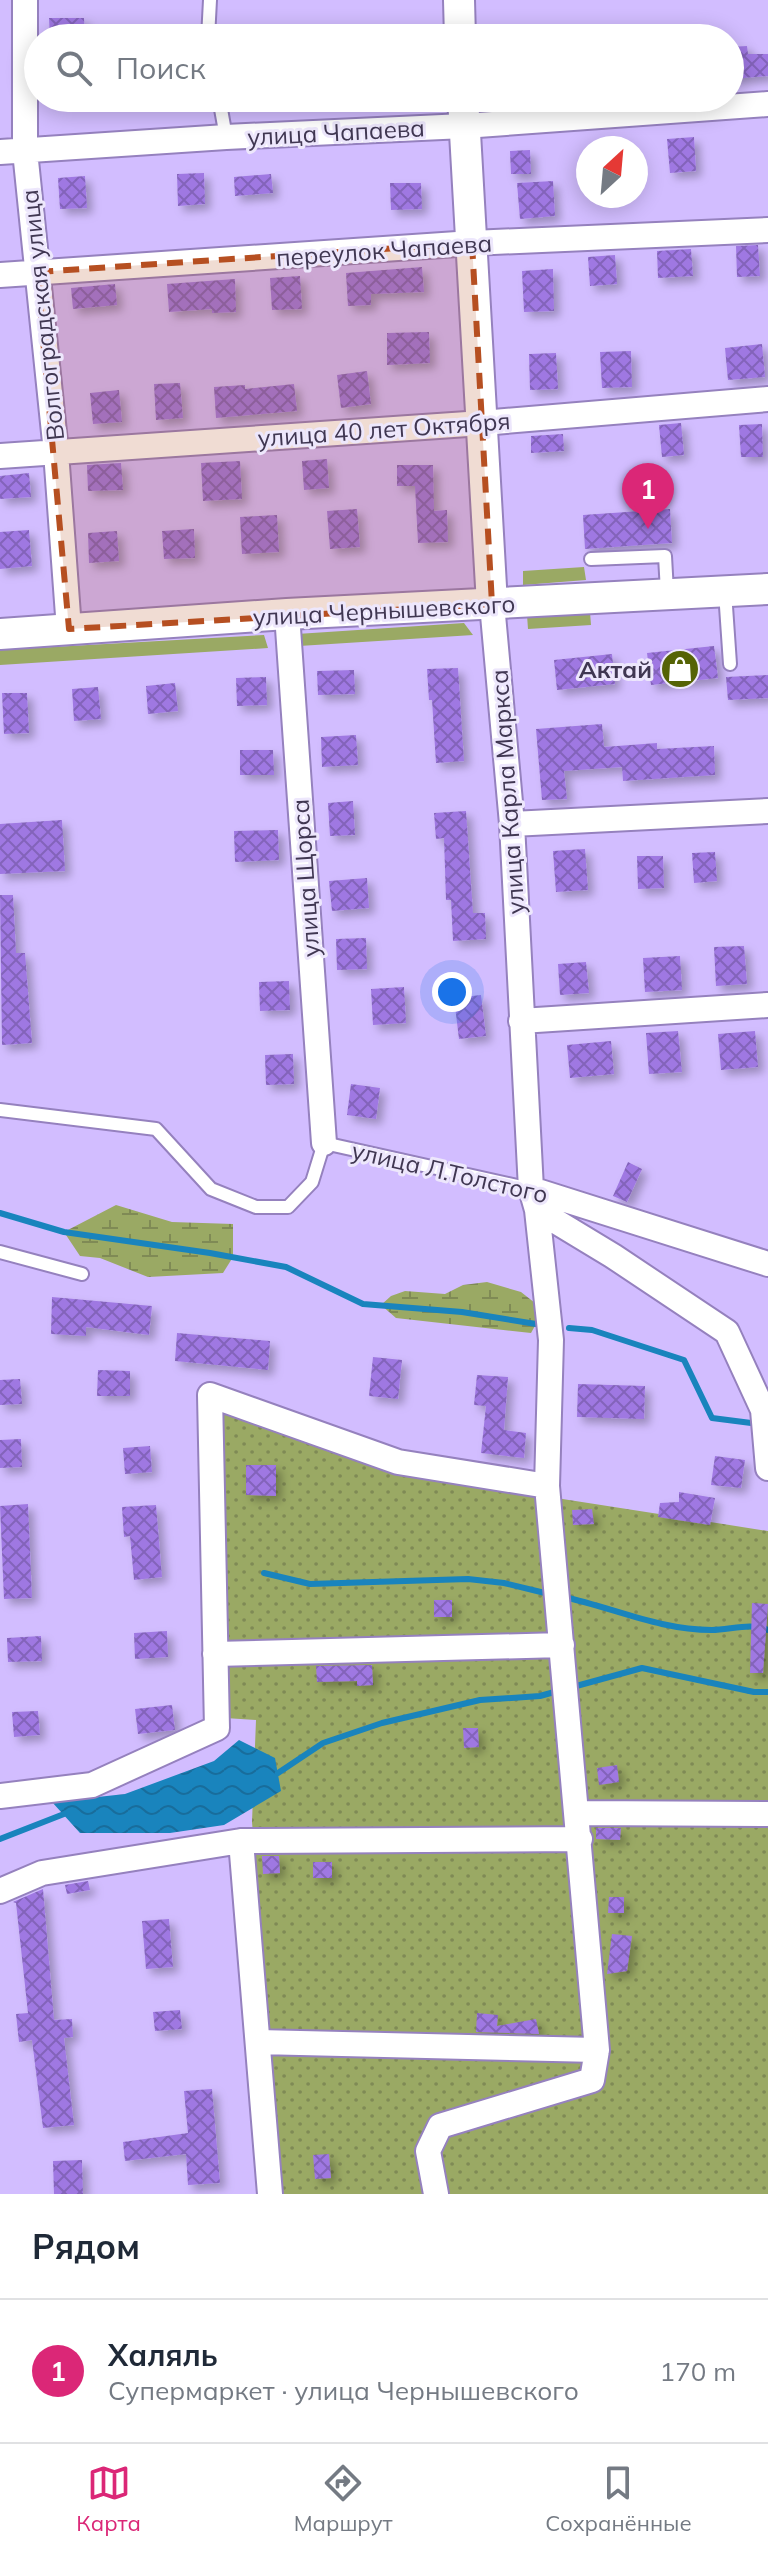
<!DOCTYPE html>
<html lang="ru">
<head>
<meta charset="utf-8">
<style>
	:root { --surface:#fff; --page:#f6f6f7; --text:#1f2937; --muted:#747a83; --line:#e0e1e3; --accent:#db2777 }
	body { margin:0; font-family:Mulish,sans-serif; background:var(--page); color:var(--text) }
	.compass { position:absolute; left:576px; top:136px; width:72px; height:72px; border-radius:50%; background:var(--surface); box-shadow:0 4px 20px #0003; rotate:26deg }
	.you { position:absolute; left:452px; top:992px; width:28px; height:28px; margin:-20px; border:6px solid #fff; border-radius:50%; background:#1a73e8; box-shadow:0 0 0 12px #1a73e833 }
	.badge { display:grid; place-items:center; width:52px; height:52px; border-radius:50%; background:var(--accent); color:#fff; font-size:26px; font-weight:700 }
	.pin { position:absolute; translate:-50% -66px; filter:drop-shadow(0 2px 4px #0008) }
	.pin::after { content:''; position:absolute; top:42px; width:28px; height:24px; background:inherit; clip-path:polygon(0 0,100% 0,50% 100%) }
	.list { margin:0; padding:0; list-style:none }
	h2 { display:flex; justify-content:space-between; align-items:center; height:104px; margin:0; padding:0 32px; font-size:34px }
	h2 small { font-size:26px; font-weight:400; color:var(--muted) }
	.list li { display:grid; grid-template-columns:52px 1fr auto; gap:24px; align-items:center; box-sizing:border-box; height:144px; padding:0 32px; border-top:2px solid var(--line) }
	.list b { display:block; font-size:30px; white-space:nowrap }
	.list p { margin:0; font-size:26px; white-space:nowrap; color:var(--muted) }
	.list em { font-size:26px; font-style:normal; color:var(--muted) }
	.icon { flex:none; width:44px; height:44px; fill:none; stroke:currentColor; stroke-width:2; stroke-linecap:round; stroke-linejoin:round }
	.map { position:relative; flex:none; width:768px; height:2194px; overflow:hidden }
	.search { position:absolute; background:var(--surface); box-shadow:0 4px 20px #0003; left:24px; right:24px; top:24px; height:88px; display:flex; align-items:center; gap:20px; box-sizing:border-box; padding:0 28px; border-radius:44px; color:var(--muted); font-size:30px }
	.sheet { height:248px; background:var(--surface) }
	nav { display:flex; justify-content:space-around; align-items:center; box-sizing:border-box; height:112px; border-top:2px solid var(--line); background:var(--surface); font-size:22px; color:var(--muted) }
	nav a { display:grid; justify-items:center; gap:4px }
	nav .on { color:var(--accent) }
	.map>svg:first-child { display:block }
</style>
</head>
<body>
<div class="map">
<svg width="768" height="2194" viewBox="0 0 768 2194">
	<defs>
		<pattern id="wetland-marsh" width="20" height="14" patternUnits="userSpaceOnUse" patternTransform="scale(2)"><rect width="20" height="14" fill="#9aa964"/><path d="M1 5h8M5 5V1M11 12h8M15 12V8" fill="none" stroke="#7f8a55"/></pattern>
		<pattern id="garden-dots" width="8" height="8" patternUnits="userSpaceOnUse" patternTransform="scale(2)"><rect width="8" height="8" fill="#9aa964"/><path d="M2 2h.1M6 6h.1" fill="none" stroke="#7f8a55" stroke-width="1.8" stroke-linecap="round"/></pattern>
		<pattern id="water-waves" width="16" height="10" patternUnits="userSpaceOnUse" patternTransform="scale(2)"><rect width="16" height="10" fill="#1984bd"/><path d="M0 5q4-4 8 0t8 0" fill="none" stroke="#186d9c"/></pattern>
		<pattern id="building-cross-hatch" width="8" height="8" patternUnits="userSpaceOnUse" patternTransform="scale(2)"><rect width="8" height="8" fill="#9f78e2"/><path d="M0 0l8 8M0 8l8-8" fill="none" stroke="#8363ba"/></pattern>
		<filter id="shadow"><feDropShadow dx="5.5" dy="5.5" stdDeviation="4" flood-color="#0004"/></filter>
	</defs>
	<rect width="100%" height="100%" fill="#d2bdff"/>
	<!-- grass -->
	<path fill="#9aa964" d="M584,567L586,580L523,585V571Z
		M590,612L591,625L528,629L527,615Z
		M464,623L473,635L299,646L297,634Z
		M264,635L268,648L0,665V650Z"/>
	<!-- wetland -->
	<path fill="url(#wetland-marsh)" d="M116,1205L172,1222L233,1224V1257L223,1273L148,1277L100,1258L80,1256L64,1232Z
		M487,1282L521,1292L535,1303L536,1324L531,1333L396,1318L381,1305L391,1296L405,1291L445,1294L463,1285Z"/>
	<!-- garden -->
	<path fill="url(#garden-dots)" d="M220,1409L396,1473L768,1531V2194H283L252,1822L256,1720L225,1718Z"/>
	<!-- water -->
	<path fill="url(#water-waves)" d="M239,1740L275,1758L281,1791L224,1825L170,1833H80L52,1802L125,1794L214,1761Z"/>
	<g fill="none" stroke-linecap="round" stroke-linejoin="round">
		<!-- stream -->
		<path stroke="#1984bd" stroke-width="6" d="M0,1213L64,1232L210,1253L286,1267L363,1304L462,1312L536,1324
			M569,1328L592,1330L684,1360L712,1418L759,1424
			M264,1573L310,1584L468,1579L504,1583L549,1594
			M564,1597C614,1608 660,1630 712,1630C730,1630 751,1622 768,1630
			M569,1688L642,1668L754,1692H768
			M278,1773L323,1743L382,1723L480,1700L540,1696L558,1691
			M0,1839L64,1814"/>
	</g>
	<!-- building -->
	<path fill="url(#building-cross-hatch)" filter="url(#shadow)" d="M49,18H84L85,38H50Z
		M747,46L748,54H768V76L730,79V47Z
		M694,137L696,171L670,173L667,139Z
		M530,150L531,174H511L510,151Z
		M204,173L205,204L178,206L177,174Z
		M271,174L273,193L235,196L234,177Z
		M85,176L87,208L60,209L58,178Z
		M553,181L555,216L520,219L517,183Z
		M390,183H421L422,209L391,210Z
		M758,245L760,276L737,277L736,246Z
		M691,249L693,276L658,278L657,251Z
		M615,255L617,284L590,286L588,257Z
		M422,267L424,292L371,294V305L348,306L346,273Z
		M553,269L554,311L524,312L522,271Z
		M300,276L302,309L272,310L270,278Z
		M235,279L236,312L212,313V309L169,312L167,284Z
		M115,284L117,305L73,309L71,288Z
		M429,332L430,363L387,365V333Z
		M762,344L765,377L728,380L725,348Z
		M631,351L632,387L602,388L600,352Z
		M556,353L558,389L530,390L529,354Z
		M367,371L371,404L341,408L337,375Z
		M180,383L183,418L156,420L154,384Z
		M294,384L297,411L216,418L214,387L245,385V389Z
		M119,390L122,422L93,424L90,393Z
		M681,423L684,455L662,457L659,425Z
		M762,424L763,457H741L739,425Z
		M563,434L564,451L531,453V436Z
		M327,459L329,488L304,490L302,461Z
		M240,461L242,499L203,501L201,463Z
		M121,463L123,490L88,491L87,465Z
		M397,465H433L434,511L447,510L448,542L418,543L415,486H397Z
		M29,473L31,497L0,499V476Z
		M357,509L360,547L330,549L327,511Z
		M670,509L672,543L585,549L583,515Z
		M277,515L279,552L242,554L240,517Z
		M194,529L195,558L164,559L162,531Z
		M29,530L32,566L0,569V532Z
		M117,531L119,561L89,563L88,533Z
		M714,646L718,678L651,685L647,653Z
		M612,654L615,684L557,690L554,660Z
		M458,668L464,761L436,763L432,700H429L427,669Z
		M354,670L355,694L318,695L317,671Z
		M768,675V698L728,700L726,677Z
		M266,677L267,705L237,706L236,678Z
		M175,683L178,711L148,714L146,686Z
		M98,687L101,719L74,721L72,689Z
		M2,693H27L29,733L4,734Z
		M602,724L604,747L657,743V749L714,746L715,775L623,781L622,767L564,771L567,799L542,800L536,729Z
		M356,735L358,765L322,767L321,737Z
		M240,750H273L274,775H240Z
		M353,801L355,835L330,836L328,803Z
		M466,811L473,913H485L486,939L453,941L451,900H446L444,838L436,839L434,813Z
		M62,820L65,871L0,874V824Z
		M278,830L279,860L235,862L234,831Z
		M585,849L588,890L556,892L553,851Z
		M715,852L717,881L694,883L692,853Z
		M637,856H663L664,888L638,889Z
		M367,878L369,908L332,911L329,881Z
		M0,895H13L16,953H25L32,1043L2,1045Z
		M366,938L367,969L337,970L336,939Z
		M744,946L747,984L716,986L714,947Z
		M680,956L682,990L645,992L643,958Z
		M586,962L589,993L560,995L558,964Z
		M289,981L290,1010L260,1011L259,982Z
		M404,987L406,1023L373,1025L371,989Z
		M481,995L486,1036L459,1039L454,998Z
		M678,1031L682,1072L649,1074L646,1033Z
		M755,1031L758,1067L721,1070L718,1034Z
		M611,1041L614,1074L570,1078L567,1045Z
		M293,1054L294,1084L266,1085L265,1055Z
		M351,1084L380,1088L376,1119L347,1115Z
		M628,1162L642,1169L627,1202L613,1196Z
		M52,1297L152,1306L149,1335L86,1327V1336L51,1334Z
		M177,1333L270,1341L268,1370L175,1361Z
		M373,1357L402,1360L398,1399L369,1396Z
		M98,1370L130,1371V1396H97Z
		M477,1375L508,1377L504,1430L526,1433L524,1458L481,1453L486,1406L474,1405Z
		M20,1379L22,1404L0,1405V1380Z
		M578,1384L645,1386L644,1419L577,1417Z
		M21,1439L22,1467L0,1468V1440Z
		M150,1446L152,1472L125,1474L123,1448Z
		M715,1456L745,1460L741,1488L711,1485Z
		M246,1465H276V1496L246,1495Z
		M679,1492L715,1498L710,1525L658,1517L660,1503L679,1502Z
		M28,1504L32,1598L4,1599L0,1506Z
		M156,1505L162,1577L134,1580L130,1536L124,1537L122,1507Z
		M592,1509L594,1524L573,1525L572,1510Z
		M434,1600H452V1617H434Z
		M752,1603L768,1604L763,1673H750Z
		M167,1631L168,1657L135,1659L134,1633Z
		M41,1636L42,1661L8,1662L7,1638Z
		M372,1665L373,1685L357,1686V1681L317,1682L316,1666Z
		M172,1705L175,1730L138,1734L135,1709Z
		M38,1711L40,1735L14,1737L12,1712Z
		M463,1728H478L479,1747L464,1748Z
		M617,1765L619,1782L599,1785L597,1768Z
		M596,1828H621L620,1840L596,1839Z
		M262,1856H279L280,1873L263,1874Z
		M313,1862H332V1878H313Z
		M88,1881L90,1890L67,1894L65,1885Z
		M43,1889L54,2020L72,2019L73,2037L64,2038L74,2125L43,2128L32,2040L19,2042L16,2014L28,2013L16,1903L13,1902Z
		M609,1897H624V1913H608Z
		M169,1919L173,1967L146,1969L142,1921Z
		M612,1934L632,1936L627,1971L607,1974Z
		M180,2010L182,2029L155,2031L153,2012Z
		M477,2013L498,2015L497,2026L536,2019L539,2034L476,2032Z
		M212,2089L220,2183L188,2185L186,2154L125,2161L123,2142L188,2133L184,2091Z
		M329,2154L331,2178L315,2179L313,2155Z
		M82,2160L83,2194H54L53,2161Z"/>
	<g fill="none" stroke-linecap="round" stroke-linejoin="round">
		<!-- service casing -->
		<g stroke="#9581be" stroke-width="16">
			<path id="service" d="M208,38L210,0
				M219,98L226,137
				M591,559L665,556L667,592
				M725,592L730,664
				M0,1110L156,1129L211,1189L256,1207H288L312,1182L324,1143L531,1189
				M0,1252L82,1274"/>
		</g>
		<!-- minor casing -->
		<g stroke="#9581be" stroke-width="28">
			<path id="minor" d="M25,0V151L56,452L69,629
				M0,152L226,137L464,126L768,104
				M0,275L472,243L768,230
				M0,456L482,423L768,399
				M287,614L324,1143
				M512,824L768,811
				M521,1021L768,1005
				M531,1189L768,1264
				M537,1210L613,1256L727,1332L763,1410L768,1468
				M215,1654L562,1645
				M0,1796L92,1785L217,1728L210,1395L398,1462L547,1486
				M578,1813L768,1814
				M241,1841L270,2194
				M0,1891L42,1873L241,1841L580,1839
				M258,2042L597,2050L547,1486L551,1340L537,1210L531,1189L512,824L492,604
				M436,2194L428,2151L440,2126L592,2080L597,2050"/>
		</g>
		<!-- tertiary casing -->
		<g stroke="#9581be" stroke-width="34">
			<path id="tertiary" d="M459,0L460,38
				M463,98L492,604
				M0,634L287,614L768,589"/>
		</g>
		<!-- service -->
		<use href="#service" stroke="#fff" stroke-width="12"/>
		<!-- minor -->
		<use href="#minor" stroke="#fff" stroke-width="24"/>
		<!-- tertiary -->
		<use href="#tertiary" stroke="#fff" stroke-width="30"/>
	</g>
	<!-- marked area -->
	<path fill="#b64f21" fill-opacity="0.2" stroke="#b64f21" stroke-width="6" stroke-dasharray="16 10" stroke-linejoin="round" d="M472,243L492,604L69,629L37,272Z"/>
	<!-- icons -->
	<defs>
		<g id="shop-disc" transform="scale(2)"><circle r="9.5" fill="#556305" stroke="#ede7fc"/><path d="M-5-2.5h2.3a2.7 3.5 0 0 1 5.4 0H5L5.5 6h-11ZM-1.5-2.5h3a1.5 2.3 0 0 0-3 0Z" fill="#fff"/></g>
	</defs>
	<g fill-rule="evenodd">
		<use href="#shop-disc" x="680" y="669"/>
	</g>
	<g text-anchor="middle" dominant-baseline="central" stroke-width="6" stroke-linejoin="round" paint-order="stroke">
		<!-- street labels -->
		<g font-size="24" fill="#403752" stroke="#ede7fc">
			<text transform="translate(336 132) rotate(-3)">улица Чапаева</text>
			<text transform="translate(384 250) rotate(-4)">переулок Чапаева</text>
			<text transform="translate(42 315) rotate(-96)">Волгоградская улица</text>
			<text transform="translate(384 429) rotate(-4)">улица 40 лет Октября</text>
			<text transform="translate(384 610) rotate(-3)">улица Чернышевского</text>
			<text transform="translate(507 792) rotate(-94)">улица Карла Маркса</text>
			<text transform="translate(305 878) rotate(-94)">улица Щорса</text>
			<text transform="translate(450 1172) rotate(13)">улица Л.Толстого</text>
		</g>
		<!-- poi labels -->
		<g font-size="24" font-weight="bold" fill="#403752" stroke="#ede7fc" text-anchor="end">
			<text x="652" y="669">Актай</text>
		</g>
	</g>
</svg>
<svg class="compass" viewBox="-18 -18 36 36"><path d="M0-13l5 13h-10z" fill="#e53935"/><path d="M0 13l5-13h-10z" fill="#747a83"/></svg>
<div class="you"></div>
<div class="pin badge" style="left:648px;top:529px">1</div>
<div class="search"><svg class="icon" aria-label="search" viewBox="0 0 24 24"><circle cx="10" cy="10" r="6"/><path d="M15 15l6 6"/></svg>Поиск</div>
</div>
<section class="sheet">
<h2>Рядом<small></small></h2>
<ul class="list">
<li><span class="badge">1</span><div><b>Халяль</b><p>Супермаркет · улица Чернышевского</p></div><em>170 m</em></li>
</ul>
</section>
<nav>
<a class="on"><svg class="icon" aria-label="map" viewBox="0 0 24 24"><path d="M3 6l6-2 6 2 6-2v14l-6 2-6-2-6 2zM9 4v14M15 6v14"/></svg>Карта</a>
<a><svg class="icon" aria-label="directions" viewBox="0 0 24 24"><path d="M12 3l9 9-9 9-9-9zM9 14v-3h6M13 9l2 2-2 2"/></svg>Маршрут</a>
<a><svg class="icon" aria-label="saved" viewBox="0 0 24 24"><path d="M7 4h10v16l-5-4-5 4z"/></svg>Сохранённые</a>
</nav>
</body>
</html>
